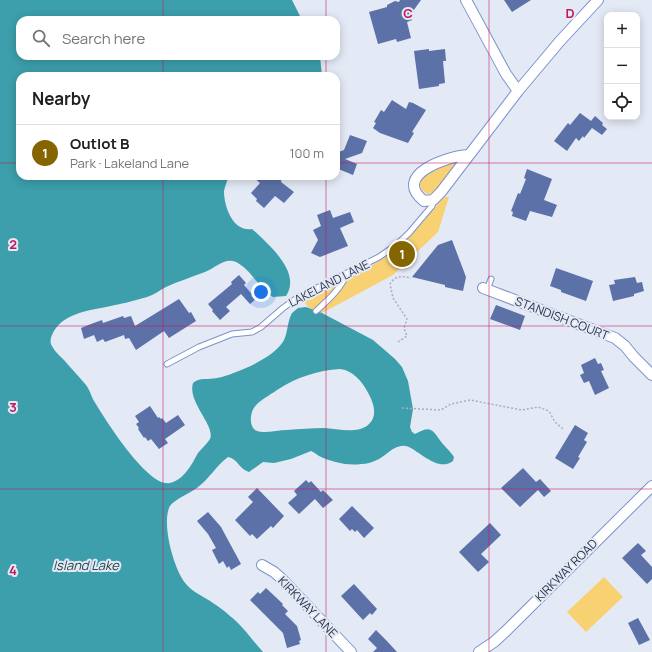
<!DOCTYPE html>
<html lang="en">
<head>
<meta charset="utf-8">
<style>
	:root { --surface:#fff; --page:#f6f6f6; --text:#202124; --muted:#757577; --line:#e0e0e0; --accent:#856500 }
	body { margin:0; font-family:Manrope,sans-serif; background:var(--page); color:var(--text) }
	.controls { position:absolute; right:12px; top:12px; display:grid; overflow:hidden; border-radius:8px; box-shadow:0 2px 10px #0003 }
	.controls button { width:36px; height:36px; display:grid; place-items:center; padding:0; border:0; border-bottom:1px solid var(--line); background:var(--surface); color:var(--text); font:20px sans-serif }
	.you { position:absolute; left:261px; top:292px; width:14px; height:14px; margin:-10px; border:3px solid #fff; border-radius:50%; background:#1a73e8; box-shadow:0 0 0 6px #1a73e833 }
	.badge { display:grid; place-items:center; width:26px; height:26px; border-radius:50%; background:var(--accent); color:#fff; font-size:13px; font-weight:700 }
	.pin { position:absolute; translate:-50% -50%; border:2px solid #fff; box-shadow:0 1px 4px #0006 }
	.list { margin:0; padding:0; list-style:none }
	h2 { display:flex; justify-content:space-between; align-items:center; height:52px; margin:0; padding:0 16px; font-size:17px }
	h2 small { font-size:13px; font-weight:400; color:var(--muted) }
	.list li { display:grid; grid-template-columns:26px 1fr auto; gap:12px; align-items:center; box-sizing:border-box; height:56px; padding:0 16px; border-top:1px solid var(--line) }
	.list b { display:block; font-size:15px; white-space:nowrap }
	.list p { margin:0; font-size:13px; white-space:nowrap; color:var(--muted) }
	.list em { font-size:13px; font-style:normal; color:var(--muted) }
	.icon { flex:none; width:22px; height:22px; fill:none; stroke:currentColor; stroke-width:2; stroke-linecap:round; stroke-linejoin:round }
	.map { position:relative; flex:none; width:652px; height:652px; overflow:hidden }
	.search { position:absolute; background:var(--surface); box-shadow:0 2px 10px #0003; left:16px; top:16px; width:324px; height:44px; display:flex; align-items:center; gap:10px; box-sizing:border-box; padding:0 14px; border-radius:12px; color:var(--muted); font-size:15px }
	.panel { position:absolute; background:var(--surface); box-shadow:0 2px 10px #0003; left:16px; top:72px; width:324px; height:108px; border-radius:12px }
	.map>svg:first-child { display:block }
</style>
</head>
<body>
<div class="map">
<svg width="652" height="652" viewBox="0 0 652 652">
	<rect width="100%" height="100%" fill="#e3e9f5"/>
	<!-- green -->
	<path fill="#f8d173" d="M456,161L457,163L435,192L427,194L421,189L420,183C425,172 444,165 456,161Z
		M444,197H449L438,232L393,275L322,313L309,308L302,299C328,287 355,276 379,261C405,245 424,220 444,197Z
		M604,577L623,597L586,632L567,612Z"/>
	<!-- water -->
	<path fill="#3c9fab" fill-rule="evenodd" d="M0,0H292L302,20H20V56H320L322,76H20V176H229C227,181 225,186 224,191C224,207 233,232 252,229C268,244 302,272 286,296L273,297C259,289 252,270 236,262C225,257 215,268 205,272C192,277 179,281 166,287C160,290 154,295 147,297C134,301 120,304 106,307C86,311 61,314 52,335C50,339 50,343 52,346C55,352 60,356 64,360C71,368 79,377 86,385C90,390 91,396 94,401C105,419 148,488 170,483C184,480 192,464 198,453C202,448 207,444 210,439C216,426 187,402 193,383C199,377 209,380 217,378C235,374 275,358 284,340C288,332 287,322 292,313L298,308L306,307L322,313L373,340L395,359L402,367L408,381L413,409L410,427L412,432L415,434C431,425 432,429 442,443C446,448 451,452 454,457L453,461C439,472 421,453 409,447C397,442 388,454 379,459C373,462 367,464 361,464C348,466 331,462 319,456C316,454 314,452 311,451L291,459L274,463L263,462L249,472C239,469 238,459 228,457C216,466 209,479 198,487C191,493 172,500 169,508C162,526 174,570 186,584C192,592 205,597 213,603C219,607 225,611 230,616C243,626 252,640 263,652H0ZM340,369C352,370 362,381 367,391C373,401 379,416 368,425C357,434 337,429 324,428C312,428 299,429 287,430C278,430 265,434 257,431C250,428 250,418 252,412C255,402 269,396 277,390C295,378 318,370 340,369Z"/>
	<!-- building -->
	<path fill="#5b71a7" d="M400,0H421L411,14L412,20L407,22L411,38L397,42L396,39L378,44L369,12L387,7V5L395,1L399,2Z
		M504,0H531L512,12Z
		M429,49V51L445,49L446,61H443L445,83L439,84V86L419,89L414,51Z
		M392,100L406,109L409,102L413,103L426,110L412,132L414,133L408,143L380,133L373,128L376,123L374,122L381,110L384,112Z
		M580,113L591,121L595,116L603,123L602,125L607,129L602,135L592,128L584,138L583,136L579,141L576,138L567,151L554,141L568,123L570,125Z
		M350,135L367,141L362,153L345,159L357,164L353,175L336,168V153L344,150Z
		M527,169L552,179L544,200L557,205L552,217L530,211L526,221L512,216L513,212L511,211L518,193L520,194L526,179L524,178Z
		M252,176H282L281,182L294,192L284,203L275,196L264,208L256,201L257,199L251,193L260,183Z
		M330,210L333,218L350,212L354,222L340,228L348,246L320,257L311,253L318,240L313,230L321,226L317,215Z
		M452,240L466,277L463,291L445,287V285L412,277L438,245Z
		M556,268L593,281L586,301L561,292V290L550,286Z
		M239,275L246,283L244,285L256,299L250,304L241,294L226,307L230,311L220,320L212,311L213,310L208,304L232,284L231,282Z
		M635,277L637,283L642,282L644,291L634,294V296L613,301L609,285L615,284L614,280Z
		M179,299L189,313L191,312L196,321L169,338L164,331L136,350L129,338L125,339L124,335L105,342L103,339L97,342L94,335L84,339L81,328L91,324L102,320L103,323L123,316L124,318L131,316L135,326Z
		M496,305L525,316L520,330L490,319Z
		M595,358L598,364L601,363L604,370L601,371L609,388L595,395L589,381L584,383L580,375L584,373L581,365Z
		M150,406L158,418L159,417L161,419L162,418L166,423L178,415L185,425L165,439L168,443L159,449L151,439L148,441L145,437L144,438L138,429L139,428L136,424L139,422L135,416Z
		M575,425L588,433L584,440L587,442L578,457L580,458L573,469L555,458Z
		M523,468L536,482L540,479L551,491L544,497L538,490L520,507L501,488Z
		M306,480L309,483L311,481L321,492L323,490L333,500L323,508L315,499L299,514L288,503L297,495L294,491Z
		M257,488L284,516L273,528L271,526L257,539L252,534L250,536L235,520L253,502L248,497Z
		M352,506L374,528L364,538L357,530L355,532L352,529L350,531L339,519Z
		M208,512L221,527L241,564L231,570L229,566L227,568L223,561L219,564L212,550L216,548L208,534L197,521Z
		M490,523L501,535L481,554L489,562L478,572L459,552Z
		M638,543L646,551L641,555L652,567V579L647,584L622,558Z
		M354,584L377,609L372,615L370,613L363,620L341,596Z
		M266,588L283,604L282,605L288,611L285,614L297,626L301,640L299,641L300,644L287,648L283,633L250,600L258,592L260,594Z
		M638,618L650,640L639,645L628,623Z
		M376,630L386,640L397,652H373L377,648L368,639Z"/>
	<g fill="none" stroke-linecap="round" stroke-linejoin="round">
		<!-- service casing -->
		<g stroke="#7c93cd" stroke-width="7">
			<path id="service" d="M487,290L491,279
				M316,311C328,300 341,289 347,273
				M167,364L199,347L232,334L252,332L261,327L283,308L297,298L379,257L395,246L409,233L432,206L433,200"/>
		</g>
		<!-- minor casing -->
		<g stroke="#7c93cd" stroke-width="12">
			<path id="minor" d="M466,0L506,74L518,91
				M468,155C448,156 391,175 424,201L433,200L441,192L518,91L560,41L598,0
				M483,288L615,338L625,346L634,357L652,375
				M262,565L274,572L282,579L351,652
				M479,652L494,642L506,631L652,486"/>
		</g>
		<!-- path -->
		<path stroke="#a8afbf" stroke-width="1.5" stroke-dasharray="2 2" stroke-linecap="butt" d="M398,342L407,336L404,328L407,319L393,298L390,284C395,275 403,276 411,278
			M402,408L441,410L451,404L470,400L522,410L538,407L549,411L555,422L563,429"/>
		<!-- service -->
		<use href="#service" stroke="#fff" stroke-width="5"/>
		<!-- minor -->
		<use href="#minor" stroke="#fff" stroke-width="10"/>
	</g>
	<!-- grid -->
	<path fill="none" stroke="#c2185b" stroke-width="1" stroke-opacity="0.55" d="M163,0V20M326,0V20M489,0V652M163,56V76M326,56V76M0,163H20M336,163H652M163,176V652M326,176V652M0,326H652M0,489H652"/>
	<g text-anchor="middle" dominant-baseline="central" stroke-width="4" stroke-linejoin="round" paint-order="stroke">
		<!-- street labels -->
		<g font-size="12" fill="#2b344c" stroke="#e3e9f5">
			<text transform="translate(329 283) rotate(-27)">LAKELAND LANE</text>
			<text transform="translate(562 318) rotate(21)">STANDISH COURT</text>
			<text transform="translate(566 570) rotate(-45)">KIRKWAY ROAD</text>
			<text transform="translate(308 607) rotate(46)">KIRKWAY LANE</text>
		</g>
		<!-- water labels -->
		<g font-size="13" font-style="italic" fill="#28474b" stroke="#e3e9f5">
			<text x="86" y="565">Island Lake</text>
		</g>
	</g>
	<g font-size="13" text-anchor="middle" font-weight="bold" fill="#c2185b" stroke="#e3e9f5" stroke-width="4" stroke-linejoin="round" paint-order="stroke">
		<text x="408" y="18">C</text>
		<text x="570" y="18">D</text>
		<text x="13" y="249">2</text>
		<text x="13" y="412">3</text>
		<text x="13" y="575">4</text>
	</g>
</svg>
<div class="controls">
<button>+</button>
<button>−</button>
<button><svg class="icon" aria-label="locate" viewBox="0 0 24 24"><circle cx="12" cy="12" r="6"/><path d="M12 2v4M12 18v4M2 12h4M18 12h4"/></svg></button>
</div>
<div class="you"></div>
<div class="pin badge" style="left:402px;top:254px">1</div>
<div class="search"><svg class="icon" aria-label="search" viewBox="0 0 24 24"><circle cx="10" cy="10" r="6"/><path d="M15 15l6 6"/></svg>Search here</div>
<section class="panel">
<h2>Nearby<small></small></h2>
<ul class="list">
<li><span class="badge">1</span><div><b>Outlot B</b><p>Park · Lakeland Lane</p></div><em>100 m</em></li>
</ul>
</section>
</div>
</body>
</html>
